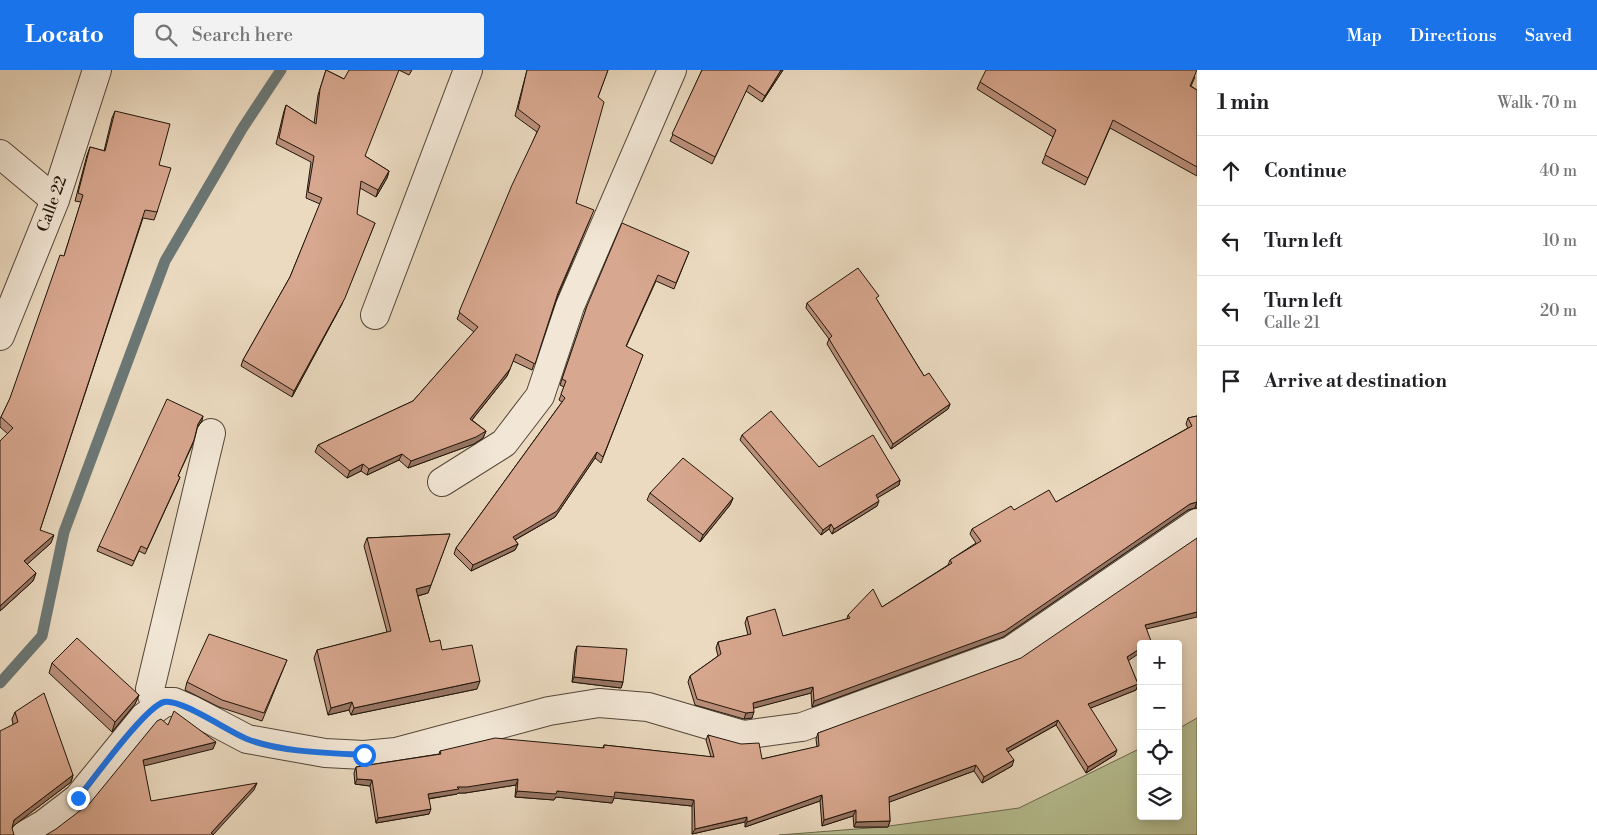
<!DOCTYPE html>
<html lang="en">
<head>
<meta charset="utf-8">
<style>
	:root { --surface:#fff; --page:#f2f2f2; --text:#202124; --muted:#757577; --line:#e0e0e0; --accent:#1a73e8 }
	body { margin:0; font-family:"Libre Bodoni",serif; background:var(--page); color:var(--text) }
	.controls { position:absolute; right:15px; bottom:15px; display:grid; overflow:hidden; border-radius:5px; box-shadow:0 2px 12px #0003 }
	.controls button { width:45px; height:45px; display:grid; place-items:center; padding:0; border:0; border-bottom:1px solid var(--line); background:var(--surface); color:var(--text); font:25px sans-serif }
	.stop { position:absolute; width:15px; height:15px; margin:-11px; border:4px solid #1a73e8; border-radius:50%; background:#fff }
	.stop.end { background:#1a73e8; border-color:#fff; box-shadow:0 1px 5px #0008 }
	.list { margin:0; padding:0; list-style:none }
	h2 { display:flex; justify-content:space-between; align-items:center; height:65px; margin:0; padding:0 20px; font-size:21px }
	h2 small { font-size:16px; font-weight:400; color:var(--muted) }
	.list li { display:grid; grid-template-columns:32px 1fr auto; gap:15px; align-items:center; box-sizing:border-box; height:70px; padding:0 20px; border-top:1px solid var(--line) }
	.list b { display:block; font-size:19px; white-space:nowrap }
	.list p { margin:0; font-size:16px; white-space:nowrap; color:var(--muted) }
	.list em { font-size:16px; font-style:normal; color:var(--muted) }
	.icon { flex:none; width:28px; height:28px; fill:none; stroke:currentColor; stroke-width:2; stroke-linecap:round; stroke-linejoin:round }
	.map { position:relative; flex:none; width:1197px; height:765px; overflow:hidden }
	header { display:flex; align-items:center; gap:30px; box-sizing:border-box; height:70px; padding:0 25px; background:var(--accent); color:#fff }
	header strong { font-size:24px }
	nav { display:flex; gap:28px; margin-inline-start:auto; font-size:18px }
	.search { width:350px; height:45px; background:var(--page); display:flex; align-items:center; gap:12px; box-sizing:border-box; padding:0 18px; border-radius:5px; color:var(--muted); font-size:19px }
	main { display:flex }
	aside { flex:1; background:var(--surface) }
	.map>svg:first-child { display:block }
</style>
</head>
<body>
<header>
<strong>Locato</strong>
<div class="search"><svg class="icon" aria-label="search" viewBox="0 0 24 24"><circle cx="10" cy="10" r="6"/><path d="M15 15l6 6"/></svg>Search here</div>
<nav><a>Map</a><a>Directions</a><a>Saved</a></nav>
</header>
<main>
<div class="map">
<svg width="1197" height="765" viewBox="0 0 1197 765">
	<rect width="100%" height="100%" fill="#ebdac0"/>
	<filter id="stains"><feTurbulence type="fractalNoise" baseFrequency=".004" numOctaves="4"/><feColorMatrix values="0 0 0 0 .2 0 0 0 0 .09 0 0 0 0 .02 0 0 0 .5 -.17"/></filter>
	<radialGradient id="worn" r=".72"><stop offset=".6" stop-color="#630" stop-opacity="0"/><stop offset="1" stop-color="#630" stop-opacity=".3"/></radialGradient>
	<!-- green -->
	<path fill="#b7c093" stroke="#6c6a4e" d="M1197,648V765H779L882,757L1019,738L1141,678V746H1178V659Z"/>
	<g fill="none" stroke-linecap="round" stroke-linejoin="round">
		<!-- stream -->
		<path stroke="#6b7775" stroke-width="11" d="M0,613L42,566L64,462L165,191L242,59L281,0"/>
		<!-- minor casing -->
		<g stroke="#534638" stroke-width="30">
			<path id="minor" d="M0,84L55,130
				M375,245L468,0
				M0,266L55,130L97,0
				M442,412L504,373L540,326L570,236L672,0
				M156,636L150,619L211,363
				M25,765L44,754L78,728L144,647L165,632H174L190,639L247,669L325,683L364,685L396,682L549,641L599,633L648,637L743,665L802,657L1010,581L1197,453"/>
		</g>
		<!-- minor -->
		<use href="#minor" stroke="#f2e7d6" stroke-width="28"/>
	</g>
	<!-- wall -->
	<path fill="#ba907b" stroke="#20150a" d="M326,0L344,9L365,86L389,101L387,108L376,127L360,118L342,234L292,327L241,296L243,290L290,207L320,134L306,128L311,92L276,74L284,41L286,35L314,53L318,25Z
		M399,0H412L409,5Z
		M527,0H608L598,27L576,133L591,147L557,228L532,300L513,291L507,306L472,350L486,361L483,368L474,374L408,398L399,390L367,405L361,401L347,408L315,382L318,375L413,331L474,262L457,249L537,62L515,46Z
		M702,0H783L762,32L746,21L712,94L670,71Z
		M1195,7L1191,16L1197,20V106L1110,58L1085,115L1042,93L1053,67L977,19L980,12Z
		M115,41L159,95L157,142L154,150L143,148L40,460L51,473L27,494L36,503L33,511L0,541V371L8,364L0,357V349L10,329L64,186L81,132L75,131L87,85L90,77L104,81L112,48Z
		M689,182L674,219L656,211L626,277L643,285L601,393L595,388L555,447L515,470L518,474L515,480L471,501L454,484L456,478L562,332L559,330L564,317L560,315L587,236Z
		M877,230L924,306L950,334L948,339L891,379L827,274L829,269L806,238L807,233Z
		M1197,346V438H1195L1188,440L1003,567L812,637L811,623L753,638L752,648L744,649L695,635L688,612L690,606L718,586L716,578L718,572L748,565L745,553L747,547L783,566L847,549L848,545L882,537L948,495L950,490L976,473L970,464L972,459L1014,440L1056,432L1188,358L1186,354L1188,348Z
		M202,351L197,358L192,376L178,406L180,407L178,412L145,484L139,481L132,496L97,481L99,476Z
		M742,365L819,397L900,410L899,415L877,428V436L832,464L829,459L821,465L740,370Z
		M650,423L733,428L730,435L700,472L647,430Z
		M450,464L428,523L418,526L430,572L442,580L477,619L351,645L349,640L328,645L314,588L317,580L387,562L364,476L367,468Z
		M1146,559L1128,591L1138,614L1136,620L1090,638L1115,685L1086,703L1056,655L1008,682L1012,696L982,713L974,701L889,732L890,751L888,757H854L853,746L822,756L820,731L745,757V752L692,764V736L614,728L612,733L556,727L554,730L515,727L516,715L465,723H458L457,724L429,729V744L376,753L370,716L355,714L354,703L356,697L439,684L440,681L603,678L604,675L711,687L706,670L708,665L762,689L817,677L816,669L818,663Z
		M577,576L623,612L621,618L572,612L575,582Z
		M287,590L262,651L219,637L185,620L187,612Z
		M52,593L139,625L135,634L112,662L49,603Z
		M15,642L73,705L71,712L13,756L12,758L0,765L13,654L12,649Z"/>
	<!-- shaded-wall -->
	<path fill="#977564" stroke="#20150a" d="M781,0H783L762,32L765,26Z
		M389,101L387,108L376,127L378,120Z
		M375,153L342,234L292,327L294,321Z
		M510,299L507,306L467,356L470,349Z
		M950,334L948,339L891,379L893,374Z
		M203,346L202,351L196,359L198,354Z
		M486,361L483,368L474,374L408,398L411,391Z
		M597,382L595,388L555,447L511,472L513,467Z
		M402,384L399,390L367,405L369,399Z
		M363,394L361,401L347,408L350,401Z
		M900,410L899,415L874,430L876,425Z
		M733,428L730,435L700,472L703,465Z
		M879,431L877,436L832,464L834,459Z
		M1197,432L1195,438L1188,440L1003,567L812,637L814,631L1190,434Z
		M831,454L829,459L821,465L823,460Z
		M54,465L51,473L22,499L24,491Z
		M518,474L515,480L471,501L473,495Z
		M36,503L33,511L0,541V536Z
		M431,515L428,523L413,527L416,519Z
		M1197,542V547L1142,560L1145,555Z
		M1141,578V582L1125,593L1127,587Z
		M574,607L623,612L621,618L572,612Z
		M480,611L477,619L351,645L354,638Z
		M1138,614L1136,620L1086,640L1088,634Z
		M813,617L811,623L751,639L753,633Z
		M139,625L135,634L112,662L115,652Z
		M352,632L349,640L328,645L331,638Z
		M754,642L752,648L744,649L746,643Z
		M1058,650L1056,655L1004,684L1006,679Z
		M216,672L213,679L140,697L143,690Z
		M1117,680L1115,685L1086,703L1088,697Z
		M1014,690L1012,696L982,713L984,707Z
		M976,695L974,701L887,733L889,727Z
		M73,705L71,712L12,757L14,750Z
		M357,709L372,710L370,716L355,714Z
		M518,709L516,715L465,723H458L457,724L426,729L428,724L457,717Z
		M257,713L254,720L213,765L211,763Z
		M517,721L615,722L694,730L692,736L614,728L612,733L556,727L554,730L515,727Z
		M822,725L820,731L745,757L747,752Z
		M431,739L429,744L376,753L378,748Z
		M856,740L853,746L822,756L824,750Z
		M747,747L745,752L692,764L695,759Z
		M890,751L888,757H854L856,752Z"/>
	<!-- building -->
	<path fill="#d8a78f" stroke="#20150a" d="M326,0L344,9L349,0H399L365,86L389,101L378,120L361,111L357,144L375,153L345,228L294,321L243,290L290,207L322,128L308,122L314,86L279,68L286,35L316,54L320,19Z
		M527,0H608L598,27L604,32L576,133L594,140L558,223L535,294L516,284L510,299L470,349L486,361L476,367L411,391L402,384L369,399L363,394L350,401L318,375L413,331L478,257L459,242L512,115L540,56L518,39Z
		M702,0H781L765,26L749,15L715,87L672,64Z
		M986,0H1197L1190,16L1197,20V97L1113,50L1088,108L1045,85L1056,60L980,12Z
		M115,41L170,54L159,95L171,98L157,142L145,140L40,460L54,465L24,491L36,503L0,536V371L13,358L1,347L10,328L60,185L64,186L83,125L78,123L90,77L105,81Z
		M622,153L689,182L676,213L658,205L626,276L643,285L603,387L597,382L557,441L513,467L518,474L473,495L456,478L565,328L561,324L566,311L562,309L587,236Z
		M858,198L879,226L876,228L924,306L929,303L950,334L893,374L829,269L832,266L807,233Z
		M167,329L203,346L198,354L194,370L178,406L180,407L147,479L141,476L134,491L99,476Z
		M771,341L819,397L873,365L900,410L876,425L879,431L834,459L831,454L823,460L742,365Z
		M1197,346V432L1190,434L1005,561L814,631L813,617L753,633L754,642L746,643L697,629L690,606L721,584L718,572L751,564L747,547L775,539L783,566L850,548L848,545L873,519L882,537L952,493L950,490L981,471L972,459L1011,436L1014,440L1049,420L1056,432L1192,356L1188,348Z
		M683,388L733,428L703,465L650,423Z
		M450,464L431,515L416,519L430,572L440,570L442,580L472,575L480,611L354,638L352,632L331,638L317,580L391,561L367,468Z
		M1197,468V542L1145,555L1151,571L1147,574H1141V578L1127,587L1138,614L1088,634L1117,680L1088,697L1058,650L1006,679L1014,690L984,707L976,695L889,727L890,751L856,752V740L824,750L822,725L747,752V747L695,759L694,730L615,722L614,727L557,721L556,724L517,721L518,709L467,717H457L459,719L428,724L431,739L378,748L372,710L357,709L356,697L441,684L440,681L495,668L604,678V675L714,687L708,665L741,674L759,673L762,689L819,676L818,663L1021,588Z
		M209,564L287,590L264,643L222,630L187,612Z
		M77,568L139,625L115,652L52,593Z
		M577,576L627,579L623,612L574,607Z
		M44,623L73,705L14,750L12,758L14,765H0V661L18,652L15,642Z
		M174,641L216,672L143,690L151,731L257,713L211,763L214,765H46L56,759L90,733L157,651L161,649L168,655Z"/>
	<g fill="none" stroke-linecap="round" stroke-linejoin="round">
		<!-- route -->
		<path stroke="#1a73e8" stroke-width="6" d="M78,728C93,710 145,637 164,632C180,628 229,662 247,669C280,682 328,683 364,685"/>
	</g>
	<g text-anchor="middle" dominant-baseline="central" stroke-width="4" stroke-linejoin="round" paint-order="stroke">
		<!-- street labels -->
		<g font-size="16" fill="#20150a" stroke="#f2e7d6">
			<text transform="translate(52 134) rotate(-70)">Calle 22</text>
		</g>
	</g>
	<rect width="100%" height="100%" filter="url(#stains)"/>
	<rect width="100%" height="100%" fill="url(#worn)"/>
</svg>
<div class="controls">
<button>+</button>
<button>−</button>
<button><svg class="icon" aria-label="locate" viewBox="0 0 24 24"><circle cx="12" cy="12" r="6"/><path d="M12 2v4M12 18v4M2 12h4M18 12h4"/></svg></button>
<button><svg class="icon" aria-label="layers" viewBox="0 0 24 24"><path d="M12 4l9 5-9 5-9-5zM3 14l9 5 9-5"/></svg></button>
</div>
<div class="stop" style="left:364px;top:685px"></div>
<div class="stop end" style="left:78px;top:728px"></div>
</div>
<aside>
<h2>1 min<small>Walk · 70 m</small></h2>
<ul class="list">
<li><svg class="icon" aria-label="ahead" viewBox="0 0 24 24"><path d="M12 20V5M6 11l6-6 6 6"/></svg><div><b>Continue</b></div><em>40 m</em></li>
<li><svg class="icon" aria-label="left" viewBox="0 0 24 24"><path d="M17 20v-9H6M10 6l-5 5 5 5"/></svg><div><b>Turn left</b></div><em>10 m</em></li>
<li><svg class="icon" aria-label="left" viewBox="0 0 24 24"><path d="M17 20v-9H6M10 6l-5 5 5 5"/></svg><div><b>Turn left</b><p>Calle 21</p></div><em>20 m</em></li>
<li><svg class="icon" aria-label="arrive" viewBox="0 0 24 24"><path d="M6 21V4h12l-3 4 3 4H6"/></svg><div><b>Arrive at destination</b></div></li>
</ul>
</aside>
</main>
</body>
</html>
